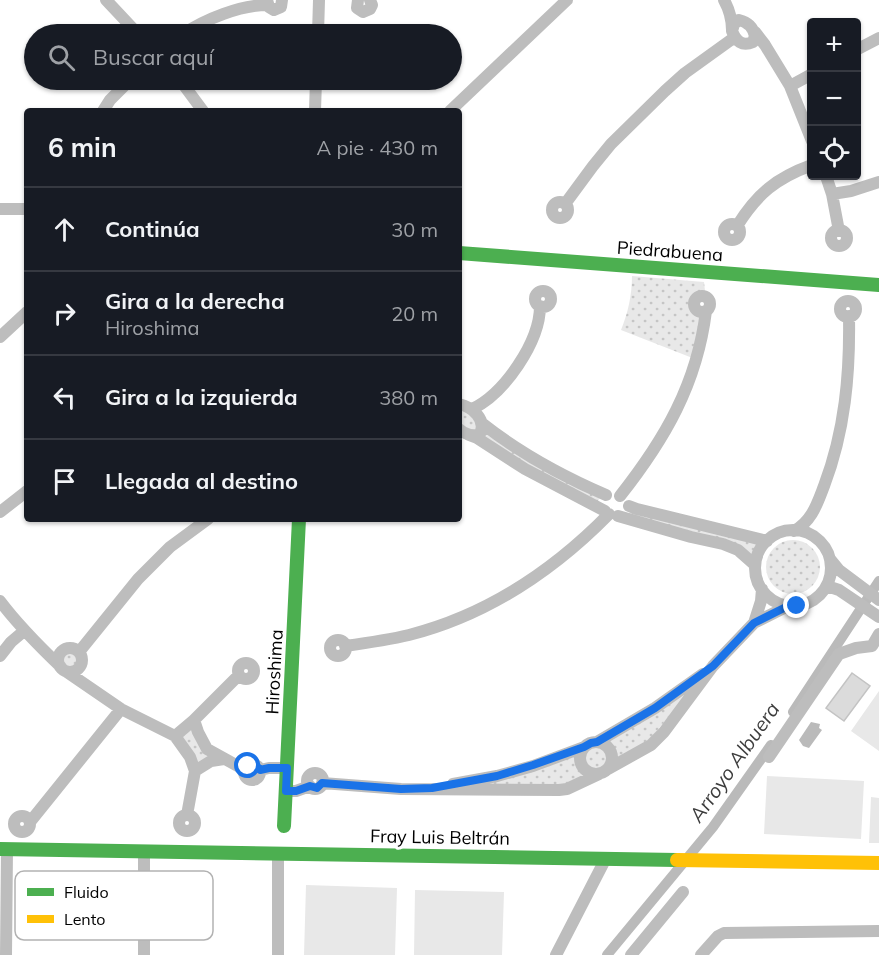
<!DOCTYPE html>
<html lang="es">
<head>
<meta charset="utf-8">
<style>
	:root { --surface:#171b24; --page:#242831; --text:#f1f3f6; --muted:#9ea1a6; --line:#363941 }
	body { margin:0; font-family:Mulish,sans-serif; background:var(--page); color:var(--text) }
	.controls { position:absolute; right:18px; top:18px; display:grid; overflow:hidden; border-radius:6px; box-shadow:0 2px 4px #0004 }
	.controls button { width:54px; height:54px; display:grid; place-items:center; padding:0; border:0; border-bottom:2px solid var(--line); background:var(--surface); color:var(--text); font:30px sans-serif }
	.stop { position:absolute; width:18px; height:18px; margin:-14px; border:4px solid #1a73e8; border-radius:50%; background:#fff }
	.stop.end { background:#1a73e8; border-color:#fff; box-shadow:0 2px 6px #0008 }
	.list { margin:0; padding:0; list-style:none }
	h2 { display:flex; justify-content:space-between; align-items:center; height:78px; margin:0; padding:0 24px; font-size:26px }
	h2 small { font-size:20px; font-weight:400; color:var(--muted) }
	.list li { display:grid; grid-template-columns:39px 1fr auto; gap:18px; align-items:center; box-sizing:border-box; height:84px; padding:0 24px; border-top:2px solid var(--line) }
	.list b { display:block; font-size:22px; white-space:nowrap }
	.list p { margin:0; font-size:20px; white-space:nowrap; color:var(--muted) }
	.list em { font-size:20px; font-style:normal; color:var(--muted) }
	.icon { flex:none; width:33px; height:33px; fill:none; stroke:currentColor; stroke-width:2; stroke-linecap:round; stroke-linejoin:round }
	.map { position:relative; flex:none; width:879px; height:955px; overflow:hidden }
	.search { position:absolute; background:var(--surface); box-shadow:0 2px 4px #0004; left:24px; top:24px; width:438px; height:66px; display:flex; align-items:center; gap:15px; box-sizing:border-box; padding:0 21px; border-radius:33px; color:var(--muted); font-size:22px }
	.panel { position:absolute; background:var(--surface); box-shadow:0 2px 4px #0004; left:24px; top:108px; width:438px; height:414px; border-radius:6px }
	.map>svg:first-child { display:block }
</style>
</head>
<body>
<div class="map">
<svg width="879" height="955" viewBox="0 0 879 955">
	<defs>
		<pattern id="green-dots" width="8" height="8" patternUnits="userSpaceOnUse" patternTransform="scale(1.5)"><rect width="8" height="8" fill="#e8e8e8"/><path d="M2 2h.1M6 6h.1" fill="none" stroke="#c5c5c5" stroke-width="1.8" stroke-linecap="round"/></pattern>
	</defs>
	<rect width="100%" height="100%" fill="#fff"/>
	<!-- green -->
	<path fill="url(#green-dots)" d="M632,276L704,282L705,291H700L693,295L691,308L700,317L695,359L621,330C628,313 632,295 632,276Z
		M461,408L478,421L476,432L459,424V409Z
		M484,432L600,498L597,502L564,486L481,436Z
		M630,511L763,542L757,550L754,559L628,515Z
		M766 567a27 27 0 1 1 54 0a27 27 0 1 1-54 0Z
		M63 660a8 8 0 1 1 16 0a8 8 0 1 1-16 0Z
		M697,682L651,738L615,762L617,758C615,750 611,746 605,741Z
		M191,730L208,757L198,764L182,736Z
		M584 758a12 12 0 1 1 24 0a12 12 0 1 1-24 0Z
		M577,752C576,763 579,769 588,776L565,785H466Z"/>
	<!-- pitch -->
	<path fill="#e8e8e8" d="M879,691V751L851,731Z
		M767,776L864,781L861,839L764,834Z
		M871,797L879,798V843H869Z
		M306,885L397,888L395,955H304Z
		M415,890L504,892L502,955H414Z"/>
	<!-- water -->
	<path fill="#bababa" d="M811,722L820,724L819,728L822,730L809,748L803,746L799,740Z"/>
	<g fill="none" stroke-linecap="round" stroke-linejoin="round">
		<!-- canal -->
		<path stroke="#bababa" stroke-width="10" d="M793,712L879,581
			M607,955L713,827L771,745"/>
	</g>
	<!-- building -->
	<path fill="#dbdbdb" stroke="#c3c3c3" stroke-width="1.5" d="M852,673L870,686L844,721L826,708Z"/>
	<g fill="none" stroke-linecap="round" stroke-linejoin="round">
		<!-- street -->
		<path stroke="#bdbdbd" stroke-width="12" d="M106,0L138,34
			M267,0L269,7L274,10L281,7L282,0
			M358,0L357,8L363,12L370,9L372,5L370,0
			M724,0C729,9 732,20 732,30
			M739,20C748,22 753,27 755,36L753,42C742,47 736,41 732,31L734,24Z
			M755,32L765,45L790,86L812,141
			M183,34C206,19 240,5 268,5
			M318,34L319,0
			M856,50L879,38
			M180,80L203,111
			M790,86L812,74
			M103,111L110,100L130,80
			M315,111L316,80
			M450,111L567,0
			M826,176L832,194L839,231
			M832,194L851,191L879,182
			M552 210a8 8 0 1 1 16 0a8 8 0 1 1-16 0Z
			M565,204L593,166L611,144L665,91L685,73L735,37
			M0,209H27
			M724 232a8 8 0 1 1 16 0a8 8 0 1 1-16 0Z
			M737,226C757,194 776,178 812,165
			M831 238a8 8 0 1 1 16 0a8 8 0 1 1-16 0Z
			M535 299a8 8 0 1 1 16 0a8 8 0 1 1-16 0Z
			M694 304a8 8 0 1 1 16 0a8 8 0 1 1-16 0Z
			M840 309a8 8 0 1 1 16 0a8 8 0 1 1-16 0Z
			M0,337L27,312
			M459,404C472,407 487,419 480,434C472,437 465,434 459,429
			M472,409C504,394 540,342 540,306
			M483,424C520,453 562,476 606,495
			M469,435L477,438L525,469L605,511
			M620,496C665,439 697,384 706,311
			M629,506L637,509L767,541
			M0,512L27,491
			M618,516L691,537L723,544L738,550L755,565
			M755 568a38 38 0 1 1 76 0a38 38 0 1 1-76 0Z
			M794,531C812,521 817,504 824,486C845,431 850,374 849,316
			M830,559L839,570L879,600
			M827,586L839,590L879,617
			M0,601C18,625 39,646 61,667
			M754,623L761,601L762,589
			M330 648a8 8 0 1 1 16 0a8 8 0 1 1-16 0Z
			M345,646C367,643 388,640 409,635C487,615 553,571 609,514
			M58 660a12 12 0 1 1 24 0a12 12 0 1 1-24 0Z
			M79,652L138,579L170,547L208,519
			M0,656L11,642L24,631
			M238 671a8 8 0 1 1 16 0a8 8 0 1 1-16 0Z
			M67,672L121,709L175,736L194,720L198,732L207,749L245,770
			M194,720L239,675
			M175,736L190,757L195,771L187,815
			M580 758a16 16 0 1 1 32 0a16 16 0 1 1-32 0Z
			M597,742L655,708L703,674
			M769,757L839,654L856,648L872,646L879,634
			M244 772a8 8 0 1 1 16 0a8 8 0 1 1-16 0Z
			M608,769L651,745L664,732L713,666L754,623L788,606
			M260,770L269,768H287
			M195,771L211,761L224,759
			M307 781a8 8 0 1 1 16 0a8 8 0 1 1-16 0Z
			M322,783L401,789L559,790L567,789L599,774
			M453,784L497,776L533,766L584,747
			M286,791H296L310,786
			M179 823a8 8 0 1 1 16 0a8 8 0 1 1-16 0Z
			M14 824a8 8 0 1 1 16 0a8 8 0 1 1-16 0Z
			M30,822L121,709
			M6,955L7,849
			M144,955V852
			M278,955V853
			M556,955L606,858
			M631,955L683,892
			M701,955L718,936L724,933L879,931"/>
		<!-- fast -->
		<path stroke="#4caf50" stroke-width="14" d="M459,253L879,285
			M284,826L299,519
			M0,849L677,860"/>
		<!-- slow -->
		<path stroke="#ffc107" stroke-width="14" d="M677,860L879,863"/>
	</g>
	<g fill="none" stroke-linecap="round" stroke-linejoin="round">
		<!-- route -->
		<path stroke="#1a73e8" stroke-width="8" d="M248,766L255,764L260,770L269,768H287L286,791H296L310,786L317,788L322,783L401,789L432,788L497,776L533,765L584,747L591,743L597,742L655,708L713,666L754,623L788,606H797"/>
	</g>
	<g text-anchor="middle" dominant-baseline="central" stroke-width="6" stroke-linejoin="round" paint-order="stroke">
		<!-- street labels -->
		<g font-size="18" fill="#000" stroke="#fff">
			<text transform="translate(670 251) rotate(4)">Piedrabuena</text>
			<text transform="translate(274 672) rotate(-87)">Hiroshima</text>
			<text transform="translate(440 837) rotate(1)">Fray Luis Beltrán</text>
		</g>
		<!-- water labels -->
		<g font-size="20" font-style="italic" fill="#3d3d3d" stroke="#fff">
			<text transform="translate(734 762) rotate(-55)">Arroyo Albuera</text>
		</g>
	</g>
	<!-- legend -->
	<rect x="15" y="871" width="198" height="69" rx="9" fill="#fff" stroke="#b2b2b2" stroke-width="1.5"/>
	<rect x="27" y="888" width="27" height="8" fill="#4caf50"/>
	<rect x="27" y="915" width="27" height="8" fill="#ffc107"/>
	<g font-size="16" fill="#000">
		<text x="64" y="898">Fluido</text>
		<text x="64" y="925">Lento</text>
	</g>
</svg>
<div class="controls">
<button>+</button>
<button>−</button>
<button><svg class="icon" aria-label="locate" viewBox="0 0 24 24"><circle cx="12" cy="12" r="6"/><path d="M12 2v4M12 18v4M2 12h4M18 12h4"/></svg></button>
</div>
<div class="stop" style="left:248px;top:766px"></div>
<div class="stop end" style="left:797px;top:606px"></div>
<div class="search"><svg class="icon" aria-label="search" viewBox="0 0 24 24"><circle cx="10" cy="10" r="6"/><path d="M15 15l6 6"/></svg>Buscar aquí</div>
<section class="panel">
<h2>6 min<small>A pie · 430 m</small></h2>
<ul class="list">
<li><svg class="icon" aria-label="ahead" viewBox="0 0 24 24"><path d="M12 20V5M6 11l6-6 6 6"/></svg><div><b>Continúa</b></div><em>30 m</em></li>
<li><svg class="icon" aria-label="right" viewBox="0 0 24 24"><path d="M7 20v-9h11M14 6l5 5-5 5"/></svg><div><b>Gira a la derecha</b><p>Hiroshima</p></div><em>20 m</em></li>
<li><svg class="icon" aria-label="left" viewBox="0 0 24 24"><path d="M17 20v-9H6M10 6l-5 5 5 5"/></svg><div><b>Gira a la izquierda</b></div><em>380 m</em></li>
<li><svg class="icon" aria-label="arrive" viewBox="0 0 24 24"><path d="M6 21V4h12l-3 4 3 4H6"/></svg><div><b>Llegada al destino</b></div></li>
</ul>
</section>
</div>
</body>
</html>
